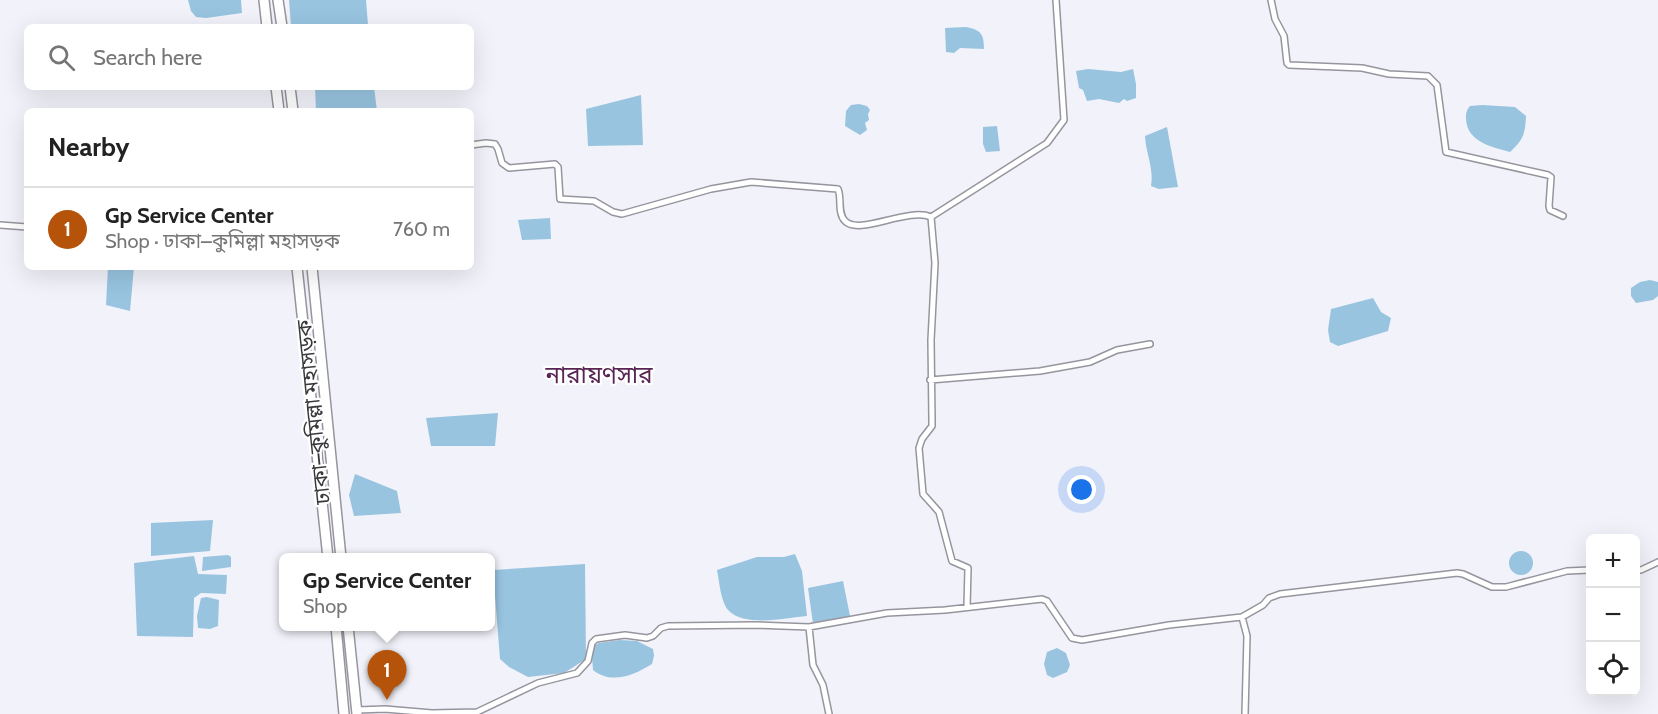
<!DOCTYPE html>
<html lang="en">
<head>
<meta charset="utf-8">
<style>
	:root { --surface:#fff; --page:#f6f6f6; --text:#222; --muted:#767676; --line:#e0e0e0; --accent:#b45309 }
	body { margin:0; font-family:Cabin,"Noto Sans Bengali",sans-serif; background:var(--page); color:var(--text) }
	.controls { position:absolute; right:18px; bottom:18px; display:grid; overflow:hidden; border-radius:9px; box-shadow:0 6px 24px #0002 }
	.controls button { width:54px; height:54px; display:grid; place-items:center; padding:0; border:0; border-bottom:2px solid var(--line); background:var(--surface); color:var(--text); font:30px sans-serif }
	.you { position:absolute; left:1082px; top:490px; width:21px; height:21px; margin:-15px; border:4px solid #fff; border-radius:50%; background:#1a73e8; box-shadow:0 0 0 9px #1a73e833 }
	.badge { display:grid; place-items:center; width:39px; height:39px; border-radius:50%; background:var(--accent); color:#fff; font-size:20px; font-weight:700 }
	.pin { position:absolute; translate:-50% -50px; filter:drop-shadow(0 2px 3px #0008) }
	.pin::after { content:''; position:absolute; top:32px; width:21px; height:18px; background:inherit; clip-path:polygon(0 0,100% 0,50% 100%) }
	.popup { position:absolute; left:279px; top:553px; width:216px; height:78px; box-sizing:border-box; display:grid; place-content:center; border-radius:9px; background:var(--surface); filter:drop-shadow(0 2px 4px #0005); font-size:20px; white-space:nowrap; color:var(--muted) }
	.popup b { font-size:22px; color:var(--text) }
	.popup::after { content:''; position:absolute; left:50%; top:100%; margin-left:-12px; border:12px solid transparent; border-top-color:var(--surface) }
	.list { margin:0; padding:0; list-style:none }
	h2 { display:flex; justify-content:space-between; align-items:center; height:78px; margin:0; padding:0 24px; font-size:26px }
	h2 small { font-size:20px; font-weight:400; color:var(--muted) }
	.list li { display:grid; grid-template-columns:39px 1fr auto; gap:18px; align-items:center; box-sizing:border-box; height:84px; padding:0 24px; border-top:2px solid var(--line) }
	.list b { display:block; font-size:22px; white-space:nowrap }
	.list p { margin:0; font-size:20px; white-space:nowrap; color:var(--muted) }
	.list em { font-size:20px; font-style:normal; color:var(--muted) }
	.icon { flex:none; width:33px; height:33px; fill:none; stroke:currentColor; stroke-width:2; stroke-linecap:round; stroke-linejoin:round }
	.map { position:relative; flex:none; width:1658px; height:714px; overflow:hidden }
	.search { position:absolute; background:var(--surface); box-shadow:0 6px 24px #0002; left:24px; top:24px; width:450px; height:66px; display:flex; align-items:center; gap:15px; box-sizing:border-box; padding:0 21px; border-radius:9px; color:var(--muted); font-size:22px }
	.panel { position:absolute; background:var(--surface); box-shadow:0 6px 24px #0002; left:24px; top:108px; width:450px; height:162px; border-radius:9px }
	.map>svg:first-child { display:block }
</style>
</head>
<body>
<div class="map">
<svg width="1658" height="714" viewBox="0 0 1658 714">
	<rect width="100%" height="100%" fill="#f2f2fa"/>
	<!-- water -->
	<path fill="#98c4e0" d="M188,0H241L242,13L206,18L196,17L191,11Z
		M289,0H366L368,25L365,27H291Z
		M966,27C981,30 984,34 984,49L960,48L954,53L946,52L945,28Z
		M1088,69L1121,72L1133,69L1136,84V98L1127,101L1124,99L1119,103L1099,99L1087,101L1083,90L1079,88L1076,71Z
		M315,87H374L377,111H316Z
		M641,95L643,145L588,146L586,109Z
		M859,104L867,106L870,110L868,114L869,120L865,123L867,130L860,135L845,126L846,111L851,105Z
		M1482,105L1515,107L1526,116C1525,134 1524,139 1510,152C1492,147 1467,142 1466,119C1466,113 1466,111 1470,106Z
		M997,126L1000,151L986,152L983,144V127Z
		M1167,127L1178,187L1159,189L1151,186C1154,168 1146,154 1145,136Z
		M550,218L551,239L522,240L518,220Z
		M108,267H134L130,311L106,305Z
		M1650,280L1658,282V296L1653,300L1636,303L1631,296V288L1640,282Z
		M1373,298L1381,312L1391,318L1388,331L1338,346L1330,342L1328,330L1331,309Z
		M498,413L495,446H431L426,418Z
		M355,474L397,491L401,513L354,516L349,495Z
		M213,520L210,551L151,556V523Z
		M1509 563a12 12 0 1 1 24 0a12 12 0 1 1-24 0Z
		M795,554L802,571L807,616C784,618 734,630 724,603C720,593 719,580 717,570L757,557H784Z
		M228,555L231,557V567L202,571L203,557Z
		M194,556L198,574L227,575L226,594L201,593L194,598L193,637L137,636L134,563Z
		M585,564L586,659L564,673L528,677L509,667L500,659L493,570Z
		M843,581L850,616L813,624L808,588Z
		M207,597L219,600L218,626L210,629L198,628L197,616L201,598Z
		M620,640L637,641L653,649L654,656L652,664C634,675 612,685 593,670L592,658L594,646L599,643Z
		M1057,648L1066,653L1070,665L1067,672L1053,678L1047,675L1044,664L1047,652Z"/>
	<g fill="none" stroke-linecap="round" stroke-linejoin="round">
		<!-- street casing -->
		<g stroke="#96959d" stroke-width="8">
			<path id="street" d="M1271,0L1275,19L1284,36L1287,63L1289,65L1362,68L1389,74L1428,76L1437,85L1446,152L1548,175L1551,177L1549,206L1550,210L1563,216
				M471,145L486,143L495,144L498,149L502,163L509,168L555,164L558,167L560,199L594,201L613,212L622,214L711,189L751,182L838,189C842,198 837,213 845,221C859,236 908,207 931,217
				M931,217L935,263L931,340L932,421V426L922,439L919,448L923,494L939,512L952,561L968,568L967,607
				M931,217L1047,143L1064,120L1056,0
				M0,225L27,227
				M930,380L1040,371L1090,362L1117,350L1150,344
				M1636,570H1641L1658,562
				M1242,617L1247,636L1245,714
				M809,627L813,665L823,685L829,714
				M357,710L385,709L432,713L477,712L538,683L577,673L588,661L592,643L596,639L625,635L647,638L653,636L661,628L668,626L756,625L809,627L887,613L945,610L1042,599L1047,601L1072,638L1082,640L1169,625L1242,617L1263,605L1269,598L1280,594L1457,573L1463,574L1492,587H1506L1567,571L1590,570"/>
		</g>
		<!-- highway casing -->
		<g stroke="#96959d" stroke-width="12">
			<path id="highway" d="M264,0L267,27
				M278,0L282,27
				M276,87L279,111
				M290,87L293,111
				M297,267L328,558
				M312,267L341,558
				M336,626L344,714
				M348,626L357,714"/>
		</g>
		<!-- street -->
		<use href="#street" stroke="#fff" stroke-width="5"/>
		<!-- highway -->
		<use href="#highway" stroke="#fff" stroke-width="9"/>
	</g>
	<g text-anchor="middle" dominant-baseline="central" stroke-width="4.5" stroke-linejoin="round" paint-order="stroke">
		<!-- street labels -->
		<g font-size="21" fill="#39393c" stroke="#fff">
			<text transform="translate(313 412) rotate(-96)">ঢাকা–কুমিল্লা মহাসড়ক</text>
		</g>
		<!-- quarter labels -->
		<g font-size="24" fill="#582453" stroke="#fff">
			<text x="599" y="374">নারায়ণসার</text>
		</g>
	</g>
</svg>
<div class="controls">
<button>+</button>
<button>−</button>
<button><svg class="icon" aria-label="locate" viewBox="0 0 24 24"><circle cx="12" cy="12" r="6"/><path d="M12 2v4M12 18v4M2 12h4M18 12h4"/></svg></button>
</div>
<div class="you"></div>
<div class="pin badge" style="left:387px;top:700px">1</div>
<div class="popup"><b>Gp Service Center</b>Shop</div>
<div class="search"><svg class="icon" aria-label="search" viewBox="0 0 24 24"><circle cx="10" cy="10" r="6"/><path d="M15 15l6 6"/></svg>Search here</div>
<section class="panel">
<h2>Nearby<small></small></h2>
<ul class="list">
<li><span class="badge">1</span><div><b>Gp Service Center</b><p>Shop · ঢাকা–কুমিল্লা মহাসড়ক</p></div><em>760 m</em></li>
</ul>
</section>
</div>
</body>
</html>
